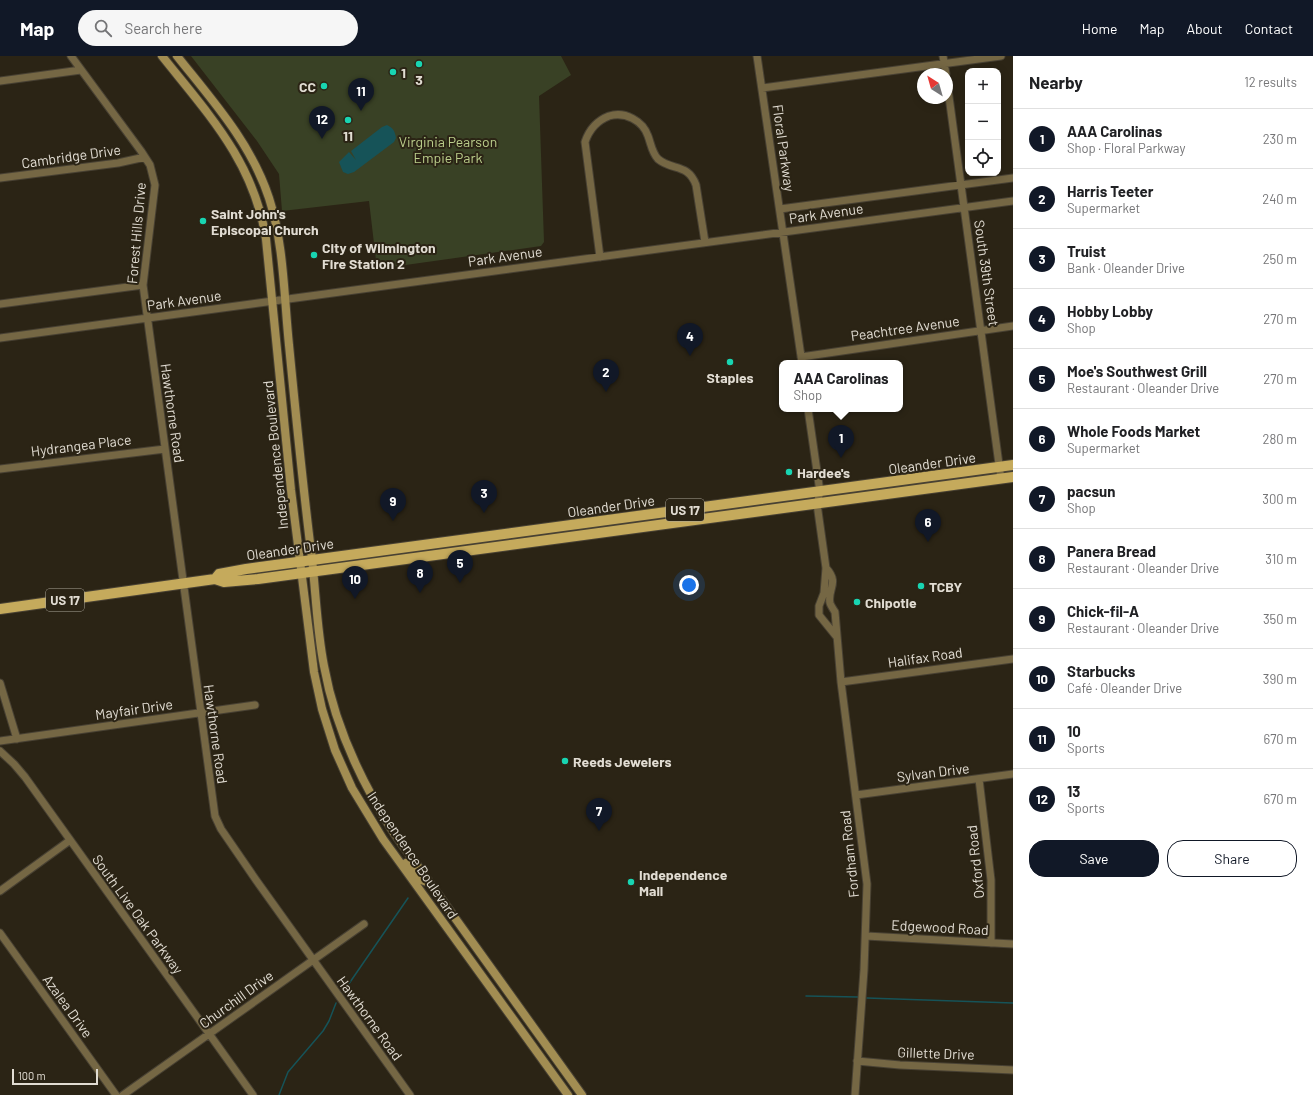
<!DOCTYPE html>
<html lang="en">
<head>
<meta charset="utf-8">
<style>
	:root { --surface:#fff; --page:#f6f6f6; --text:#202124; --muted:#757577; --line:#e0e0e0; --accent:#111827 }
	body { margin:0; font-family:Barlow,sans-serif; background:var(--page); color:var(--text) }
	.controls { position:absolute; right:12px; top:12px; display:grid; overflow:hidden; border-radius:8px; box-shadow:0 2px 10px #0003 }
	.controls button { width:36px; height:36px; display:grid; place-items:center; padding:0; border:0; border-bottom:1px solid var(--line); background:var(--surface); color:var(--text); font:20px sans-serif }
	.compass { position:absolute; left:917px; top:12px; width:36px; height:36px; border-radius:50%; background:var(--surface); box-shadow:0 2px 10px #0003; rotate:323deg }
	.scale { position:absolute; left:12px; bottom:10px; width:86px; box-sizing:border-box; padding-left:4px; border:2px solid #e1dcd2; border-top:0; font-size:11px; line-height:14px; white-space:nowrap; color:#e1dcd2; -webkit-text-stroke:3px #2b2415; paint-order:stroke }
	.you { position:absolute; left:689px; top:529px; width:14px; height:14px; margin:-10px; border:3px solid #fff; border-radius:50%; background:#1a73e8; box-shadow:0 0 0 6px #1a73e833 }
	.badge { display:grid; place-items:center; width:26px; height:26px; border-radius:50%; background:var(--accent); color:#fff; font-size:13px; font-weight:700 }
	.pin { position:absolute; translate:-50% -33px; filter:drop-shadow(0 1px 2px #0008) }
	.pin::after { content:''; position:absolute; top:21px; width:14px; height:12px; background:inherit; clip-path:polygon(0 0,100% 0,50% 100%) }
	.popup { position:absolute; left:779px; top:304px; width:124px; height:52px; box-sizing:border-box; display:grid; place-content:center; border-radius:8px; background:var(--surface); filter:drop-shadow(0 1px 3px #0005); font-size:13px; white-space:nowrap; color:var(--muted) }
	.popup b { font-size:15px; color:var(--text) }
	.popup::after { content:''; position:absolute; left:50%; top:100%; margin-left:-8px; border:8px solid transparent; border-top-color:var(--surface) }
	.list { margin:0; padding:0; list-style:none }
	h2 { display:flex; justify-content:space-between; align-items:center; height:52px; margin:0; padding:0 16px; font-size:17px }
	h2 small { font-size:13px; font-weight:400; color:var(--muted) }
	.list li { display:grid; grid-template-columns:26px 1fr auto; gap:12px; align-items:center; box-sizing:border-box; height:60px; padding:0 16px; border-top:1px solid var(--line) }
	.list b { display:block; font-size:15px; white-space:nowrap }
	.list p { margin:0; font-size:13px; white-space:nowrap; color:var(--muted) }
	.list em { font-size:13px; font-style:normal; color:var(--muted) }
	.actions { display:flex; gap:8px; padding:12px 16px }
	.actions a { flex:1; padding:9px 0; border:1px solid var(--accent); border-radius:16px; text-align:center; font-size:14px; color:var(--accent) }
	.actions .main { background:var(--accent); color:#fff }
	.icon { flex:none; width:22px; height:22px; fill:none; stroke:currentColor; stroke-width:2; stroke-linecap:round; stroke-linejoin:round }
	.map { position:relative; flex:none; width:1013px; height:1039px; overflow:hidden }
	header { display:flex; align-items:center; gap:24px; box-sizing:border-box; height:56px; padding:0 20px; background:var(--accent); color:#fff }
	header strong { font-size:19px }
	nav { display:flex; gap:22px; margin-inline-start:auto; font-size:14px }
	.search { width:280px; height:36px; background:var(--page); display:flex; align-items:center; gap:10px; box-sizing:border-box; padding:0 14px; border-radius:22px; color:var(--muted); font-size:15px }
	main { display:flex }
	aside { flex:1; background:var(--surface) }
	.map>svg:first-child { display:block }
</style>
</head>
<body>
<header>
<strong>Map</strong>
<div class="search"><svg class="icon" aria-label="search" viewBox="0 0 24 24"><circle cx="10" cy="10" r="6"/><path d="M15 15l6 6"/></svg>Search here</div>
<nav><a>Home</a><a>Map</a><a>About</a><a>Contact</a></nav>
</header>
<main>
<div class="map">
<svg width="1013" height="1039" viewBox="0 0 1013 1039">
	<rect width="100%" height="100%" fill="#2b2415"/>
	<!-- green -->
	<path fill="#394125" d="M191,0H561L571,19L539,40L544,186L541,190L377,213L369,145L282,155L279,118L257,85Z"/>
	<!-- water -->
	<path fill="#165358" d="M387,69C393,72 395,75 396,82L394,86L354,116L348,118L343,116L339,106L349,96L356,104L351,95L382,71Z"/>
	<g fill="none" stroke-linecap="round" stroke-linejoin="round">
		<!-- stream -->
		<path stroke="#165358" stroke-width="1.5" d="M346,936V932L408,842
			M806,940L858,941
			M867,942L1013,947
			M279,1039L288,1016L323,975L329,965L336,947"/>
		<!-- minor casing -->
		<g stroke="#484133" stroke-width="9">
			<path id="minor" d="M71,0L141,95L150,109L155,129L143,229L215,760L221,773L256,824L410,1039
				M757,0L802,307
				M943,0L946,18
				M0,25L81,14
				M947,26L1001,423
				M762,32L1001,0
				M0,122L118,107L145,101
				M780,153L1013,122
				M600,201L585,86C589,74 596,65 609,60C625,55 643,65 648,80C651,88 652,97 658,103C672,115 688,107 696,129L705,186
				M0,248L143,229
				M0,282L1013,145
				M801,301L1013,270
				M808,353L820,436L817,448L826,512L824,537L819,550V559L836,580
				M0,413L165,393
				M826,512C840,527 827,533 830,547C831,550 833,553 835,556L841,626L867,828L864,914L855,1039
				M841,626L1013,603
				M0,627L17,683
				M0,685L255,649
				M0,695L14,708L25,721L253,1039
				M979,723L991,824V887
				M856,739L1013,718
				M0,835L69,785
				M0,877L116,1039
				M866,880L1013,888
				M857,1005L900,1009L1013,1014
				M123,1039L364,868"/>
		</g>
		<!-- secondary casing -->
		<g stroke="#484133" stroke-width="10">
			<path id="secondary" d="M162,0C209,59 254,106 266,183L291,434L314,616L322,653L335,694L352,732L383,783L568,1039
				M177,0C212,44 251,87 269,142C284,188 284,241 289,289C296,361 303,432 312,503C316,539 317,575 324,610C335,671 361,726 394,777L582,1039
				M406,807L421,824L430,827"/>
		</g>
		<!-- primary casing -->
		<g stroke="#484133" stroke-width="12">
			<path id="primary" d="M215,523L219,518L246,513L1013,409
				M0,553L215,523L224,526L258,523L1013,421"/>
		</g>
		<!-- minor -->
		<use href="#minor" stroke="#756744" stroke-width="7"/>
		<!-- secondary -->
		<use href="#secondary" stroke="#a28d52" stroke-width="8"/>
		<!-- primary -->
		<use href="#primary" stroke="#c5aa5c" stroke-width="10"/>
	</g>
	<!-- markers -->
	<g fill="#18d5b2" stroke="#2b2415" stroke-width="1.5">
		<circle cx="419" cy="8" r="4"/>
		<circle cx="393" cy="16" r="4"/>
		<circle cx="324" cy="30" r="4"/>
		<circle cx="348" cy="64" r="4"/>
		<circle cx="203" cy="165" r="4"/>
		<circle cx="314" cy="199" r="4"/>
		<circle cx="730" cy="306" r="4"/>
		<circle cx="789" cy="416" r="4"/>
		<circle cx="921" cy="530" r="4"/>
		<circle cx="857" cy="546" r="4"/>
		<circle cx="565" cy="705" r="4"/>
		<circle cx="631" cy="826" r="4"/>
	</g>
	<g text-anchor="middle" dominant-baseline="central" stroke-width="4" stroke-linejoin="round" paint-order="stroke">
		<!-- shield labels -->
		<g fill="#2b2415" stroke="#aaa599" stroke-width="1">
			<rect x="666" y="443" width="38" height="22" rx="3"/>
			<rect x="46" y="533" width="38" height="22" rx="3"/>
		</g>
		<g font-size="13" font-weight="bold" fill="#e1dcd2">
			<text x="685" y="454">US 17</text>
			<text x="65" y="544">US 17</text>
		</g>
		<!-- poi labels -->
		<g font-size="14" font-weight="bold" fill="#e1dcd2" stroke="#2b2415" text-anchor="start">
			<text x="401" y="16">1</text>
			<text x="419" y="23" text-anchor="middle">3</text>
			<text x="316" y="30" text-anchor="end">CC</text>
			<text x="348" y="79" text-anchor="middle">11</text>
			<text x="211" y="157">Saint John's<tspan x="211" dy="16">Episcopal Church</tspan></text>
			<text x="322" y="191">City of Wilmington<tspan x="322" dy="16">Fire Station 2</tspan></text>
			<text x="730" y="321" text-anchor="middle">Staples</text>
			<text x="797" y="416">Hardee's</text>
			<text x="929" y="530">TCBY</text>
			<text x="865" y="546">Chipotle</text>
			<text x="573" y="705">Reeds Jewelers</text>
			<text x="639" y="818">Independence<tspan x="639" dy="16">Mall</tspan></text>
		</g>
		<!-- park labels -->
		<g font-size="14" fill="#bbce8b" stroke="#2b2415">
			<text x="448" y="85">Virginia Pearson<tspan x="448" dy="16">Empie Park</tspan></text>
		</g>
		<!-- street labels -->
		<g font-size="14" fill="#e1dcd2" stroke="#2b2415">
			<text transform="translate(784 92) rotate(82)">Floral Parkway</text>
			<text transform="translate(71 100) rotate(-8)">Cambridge Drive</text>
			<text transform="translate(826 157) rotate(-8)">Park Avenue</text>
			<text transform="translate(136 177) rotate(-85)">Forest Hills Drive</text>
			<text transform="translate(505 200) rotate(-8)">Park Avenue</text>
			<text transform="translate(987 217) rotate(82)">South 39th Street</text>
			<text transform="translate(184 244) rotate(-8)">Park Avenue</text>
			<text transform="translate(905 272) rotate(-8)">Peachtree Avenue</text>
			<text transform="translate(173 357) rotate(82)">Hawthorne Road</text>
			<text transform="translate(81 389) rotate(-7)">Hydrangea Place</text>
			<text transform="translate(275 399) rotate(-96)">Independence Boulevard</text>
			<text transform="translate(932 407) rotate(-8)">Oleander Drive</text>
			<text transform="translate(611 450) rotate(-8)">Oleander Drive</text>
			<text transform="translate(290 493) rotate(-8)">Oleander Drive</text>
			<text transform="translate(925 601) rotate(-8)">Halifax Road</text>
			<text transform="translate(134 653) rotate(-8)">Mayfair Drive</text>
			<text transform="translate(216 678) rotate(82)">Hawthorne Road</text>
			<text transform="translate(933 716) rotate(-7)">Sylvan Drive</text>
			<text transform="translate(849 798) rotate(-96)">Fordham Road</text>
			<text transform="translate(413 799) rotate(56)">Independence Boulevard</text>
			<text transform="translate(975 806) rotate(-96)">Oxford Road</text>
			<text transform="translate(138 858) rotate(54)">South Live Oak Parkway</text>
			<text transform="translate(940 871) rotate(3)">Edgewood Road</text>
			<text transform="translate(236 943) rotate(-36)">Churchill Drive</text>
			<text transform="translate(68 950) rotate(54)">Azalea Drive</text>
			<text transform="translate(370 962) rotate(54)">Hawthorne Road</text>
			<text transform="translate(936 997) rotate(2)">Gillette Drive</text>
		</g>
	</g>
</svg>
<div class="controls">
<button>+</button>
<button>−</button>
<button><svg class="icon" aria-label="locate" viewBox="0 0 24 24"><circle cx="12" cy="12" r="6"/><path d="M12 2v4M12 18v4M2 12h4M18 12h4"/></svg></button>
</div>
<svg class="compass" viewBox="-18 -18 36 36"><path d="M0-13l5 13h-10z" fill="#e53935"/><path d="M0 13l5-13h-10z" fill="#757577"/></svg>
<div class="scale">100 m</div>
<div class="you"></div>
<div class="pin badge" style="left:841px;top:402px">1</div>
<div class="popup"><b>AAA Carolinas</b>Shop</div>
<div class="pin badge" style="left:606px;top:336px">2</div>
<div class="pin badge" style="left:484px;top:457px">3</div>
<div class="pin badge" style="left:690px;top:300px">4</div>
<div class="pin badge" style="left:460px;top:527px">5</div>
<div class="pin badge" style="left:928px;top:486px">6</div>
<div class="pin badge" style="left:599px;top:775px">7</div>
<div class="pin badge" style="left:420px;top:537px">8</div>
<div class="pin badge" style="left:393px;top:465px">9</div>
<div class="pin badge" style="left:355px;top:543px">10</div>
<div class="pin badge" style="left:361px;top:55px">11</div>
<div class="pin badge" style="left:322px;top:83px">12</div>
</div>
<aside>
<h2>Nearby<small>12 results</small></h2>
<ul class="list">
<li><span class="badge">1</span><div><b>AAA Carolinas</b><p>Shop · Floral Parkway</p></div><em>230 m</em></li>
<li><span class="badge">2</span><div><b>Harris Teeter</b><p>Supermarket</p></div><em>240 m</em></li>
<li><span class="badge">3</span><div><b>Truist</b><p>Bank · Oleander Drive</p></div><em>250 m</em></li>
<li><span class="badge">4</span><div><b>Hobby Lobby</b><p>Shop</p></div><em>270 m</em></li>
<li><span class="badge">5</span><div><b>Moe's Southwest Grill</b><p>Restaurant · Oleander Drive</p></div><em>270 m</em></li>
<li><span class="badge">6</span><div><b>Whole Foods Market</b><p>Supermarket</p></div><em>280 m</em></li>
<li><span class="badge">7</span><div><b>pacsun</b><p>Shop</p></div><em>300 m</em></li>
<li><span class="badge">8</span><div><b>Panera Bread</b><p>Restaurant · Oleander Drive</p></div><em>310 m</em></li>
<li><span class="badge">9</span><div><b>Chick-fil-A</b><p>Restaurant · Oleander Drive</p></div><em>350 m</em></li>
<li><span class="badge">10</span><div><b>Starbucks</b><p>Café · Oleander Drive</p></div><em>390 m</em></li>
<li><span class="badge">11</span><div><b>10</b><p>Sports</p></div><em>670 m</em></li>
<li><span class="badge">12</span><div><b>13</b><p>Sports</p></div><em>670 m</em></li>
</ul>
<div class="actions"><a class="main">Save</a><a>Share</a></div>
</aside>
</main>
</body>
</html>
